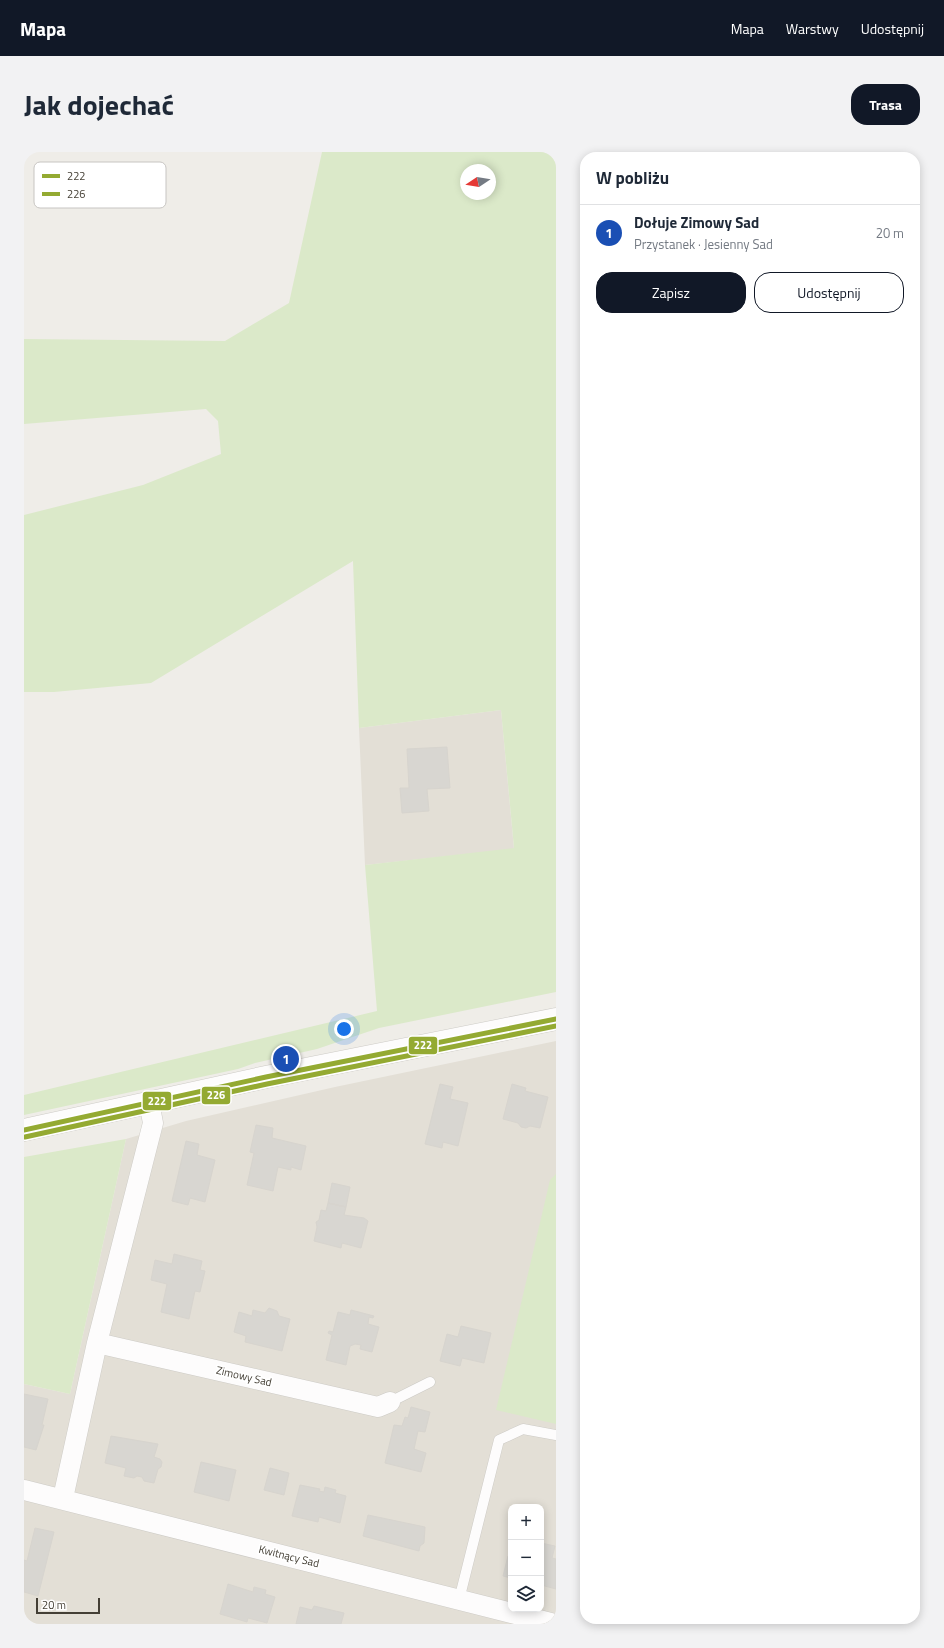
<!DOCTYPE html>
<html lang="pl">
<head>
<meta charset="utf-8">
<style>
	:root { --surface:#fff; --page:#f2f2f3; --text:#1f2937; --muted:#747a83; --line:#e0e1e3; --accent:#111827 }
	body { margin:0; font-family:"Titillium Web",sans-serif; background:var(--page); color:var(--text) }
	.controls { position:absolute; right:12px; bottom:12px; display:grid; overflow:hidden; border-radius:8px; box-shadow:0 2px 10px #0003 }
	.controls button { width:36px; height:36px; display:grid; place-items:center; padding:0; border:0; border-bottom:1px solid var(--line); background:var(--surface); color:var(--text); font:20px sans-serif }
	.compass { position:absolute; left:436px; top:12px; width:36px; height:36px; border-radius:50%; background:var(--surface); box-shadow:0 2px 10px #0003; rotate:258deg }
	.scale { position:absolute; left:12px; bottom:10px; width:64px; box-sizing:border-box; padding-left:4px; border:2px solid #443f35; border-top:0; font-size:11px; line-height:14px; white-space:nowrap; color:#443f35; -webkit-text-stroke:3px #fff; paint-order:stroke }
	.you { position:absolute; left:320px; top:877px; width:14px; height:14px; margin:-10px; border:3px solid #fff; border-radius:50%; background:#1a73e8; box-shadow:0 0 0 6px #1a73e833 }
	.badge { display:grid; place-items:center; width:26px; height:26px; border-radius:50%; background:var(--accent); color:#fff; font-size:13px; font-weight:700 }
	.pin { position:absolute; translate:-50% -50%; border:2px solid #fff; box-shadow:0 1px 4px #0006 }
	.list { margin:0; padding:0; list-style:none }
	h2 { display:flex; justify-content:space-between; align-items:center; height:52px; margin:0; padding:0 16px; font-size:17px }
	h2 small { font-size:13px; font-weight:400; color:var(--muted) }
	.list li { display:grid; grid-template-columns:26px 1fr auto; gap:12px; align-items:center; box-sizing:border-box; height:56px; padding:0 16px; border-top:1px solid var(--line) }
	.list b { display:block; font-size:15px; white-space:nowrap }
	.list p { margin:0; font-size:13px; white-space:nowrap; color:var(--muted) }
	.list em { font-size:13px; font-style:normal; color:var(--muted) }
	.actions { display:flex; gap:8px; padding:12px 16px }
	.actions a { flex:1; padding:9px 0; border:1px solid var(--accent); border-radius:16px; text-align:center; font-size:14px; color:var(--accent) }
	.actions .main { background:var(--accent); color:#fff }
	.icon { flex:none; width:22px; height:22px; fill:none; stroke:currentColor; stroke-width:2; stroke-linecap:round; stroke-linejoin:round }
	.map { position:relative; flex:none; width:532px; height:1472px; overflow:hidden; border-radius:16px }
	header { display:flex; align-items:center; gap:24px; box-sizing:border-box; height:56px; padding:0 20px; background:var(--accent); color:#fff }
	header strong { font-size:19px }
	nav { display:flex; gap:22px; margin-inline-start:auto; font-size:14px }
	.intro { display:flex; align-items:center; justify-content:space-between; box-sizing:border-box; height:96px; padding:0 24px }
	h1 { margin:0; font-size:28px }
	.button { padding:10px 18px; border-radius:16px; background:var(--accent); color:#fff; font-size:14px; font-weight:700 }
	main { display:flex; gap:24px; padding:0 24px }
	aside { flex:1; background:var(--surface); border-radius:16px; box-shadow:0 2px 10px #0003 }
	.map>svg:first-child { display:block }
</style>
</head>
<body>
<header>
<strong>Mapa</strong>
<nav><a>Mapa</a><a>Warstwy</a><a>Udostępnij</a></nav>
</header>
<div class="intro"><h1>Jak dojechać</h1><a class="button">Trasa</a></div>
<main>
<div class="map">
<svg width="532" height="1472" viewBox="0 0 532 1472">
	<rect width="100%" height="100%" fill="#efede8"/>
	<!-- residential -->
	<path fill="#e3dfd6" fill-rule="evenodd" d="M477,558L490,697L341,713L335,576Z
		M532,889V1472H0V1232L46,1242L102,987L162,969L311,935ZM487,1355H517V1457H487Z"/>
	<!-- green -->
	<path fill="#dbe9c9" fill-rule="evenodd" d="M298,0H532V840L355,876L293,897L231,911L214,917L0,963V943L353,859L341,713L490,696L477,558L335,576L329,409L127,531L30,540H0V363L119,333L197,302L194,269L182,257L0,272V187L201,189L265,151ZM442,18H466V42H442Z
		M102,987L46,1242L0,1232V1005Z
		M532,1022V1272L472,1258L526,1028Z"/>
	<!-- building -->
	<path fill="#d8d6d1" stroke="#d7d4ce" d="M423,595L426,636L403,637L405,659L378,661L376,636H385L383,597Z
		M416,932L429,935L426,947L444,951L434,994L419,990L418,996L401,992Z
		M488,932L502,936L501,939L524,945L516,976L506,974L502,976L497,975L494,971L479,967Z
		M232,973L249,976L248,986L282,994L277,1018L267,1015V1018L254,1015L249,1039L223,1033L230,1001L226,1000Z
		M162,989L175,992L173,1003L191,1008L181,1050L166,1046L164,1053L148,1049Z
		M308,1031L326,1035L322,1055L304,1051Z
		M304,1051L322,1055L320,1063L340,1066L344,1069L337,1096L318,1091L317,1096L290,1089L293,1075L292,1070L295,1068L297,1058L302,1059Z
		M150,1102L178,1109L176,1118L181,1119L176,1140L171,1139L165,1167L137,1160L143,1132L127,1128L131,1108L148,1112Z
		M245,1156L253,1159L255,1164L266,1167L258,1199L221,1190L222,1184L210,1180L215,1160L228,1164L229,1158L241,1161Z
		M327,1158L350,1164L349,1166L345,1165L344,1172L355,1175L348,1200L336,1197L337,1193L331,1192L326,1194L322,1213L302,1208L308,1183L304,1181L305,1179L309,1180L314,1160L326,1163Z
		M437,1174L467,1181L460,1211L438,1206L436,1214L416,1209L423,1182L434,1185Z
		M0,1242L24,1247L18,1273H20L12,1298L0,1295Z
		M387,1255L406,1260L401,1280L394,1279L390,1297L402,1301L397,1320L361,1311L370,1273L378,1274L381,1265L384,1266Z
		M87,1284L134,1292L130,1305L136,1307L138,1310L137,1315L134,1317L130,1331L120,1329L118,1325L113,1324L110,1326L100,1324L102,1316L81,1311Z
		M177,1310L212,1318L205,1349L170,1340Z
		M246,1316L265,1321L260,1343L240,1338Z
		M276,1333L296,1337L295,1339L300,1340L301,1335L312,1338L311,1341L322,1344L316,1371L295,1365L294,1370L268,1364Z
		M344,1363L401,1375L400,1391L396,1394L395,1399L339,1384Z
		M11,1376L30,1380L14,1444L0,1440V1408L3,1409Z
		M517,1391L531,1394L528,1406L532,1407V1437L517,1433Z
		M484,1404H487V1426L479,1424Z
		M204,1432L229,1440L230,1435L242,1438L241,1442L251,1445L243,1471L224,1466L223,1470L196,1462Z
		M290,1454L320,1461L317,1472H272L276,1455L288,1458Z"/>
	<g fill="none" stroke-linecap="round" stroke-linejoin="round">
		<!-- service casing -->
		<g stroke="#cdcbc6" stroke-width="11">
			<path id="service" d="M366,1250L406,1230
				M435,1448L475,1288L499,1277L532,1283"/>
		</g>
		<!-- minor casing -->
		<g stroke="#cdcbc6" stroke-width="21">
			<path id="minor" d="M73,1191L354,1255L366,1250
				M0,1338L531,1472
				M39,1346L73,1191L129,971L125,950"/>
		</g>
		<!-- tertiary casing -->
		<g stroke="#cdcbc6" stroke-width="23">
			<path id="tertiary" d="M0,978L242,925L532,867"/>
		</g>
		<!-- service -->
		<use href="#service" stroke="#fdfcfc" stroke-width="10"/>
		<!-- minor -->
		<use href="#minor" stroke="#fdfcfc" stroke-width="20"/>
		<!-- tertiary -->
		<use href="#tertiary" stroke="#fdfcfc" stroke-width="22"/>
		<!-- bus-1 casing -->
		<g stroke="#fff" stroke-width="8">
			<path id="bus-1" d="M0,978L242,925L532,867"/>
		</g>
		<!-- bus-2 casing -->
		<g stroke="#fff" stroke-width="8">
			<path id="bus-2" d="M1,985L243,932L532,874"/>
		</g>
		<!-- bus-1 -->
		<use href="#bus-1" stroke="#94aa32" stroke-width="5"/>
		<!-- bus-2 -->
		<use href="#bus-2" stroke="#94aa32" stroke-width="5"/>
	</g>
	<g text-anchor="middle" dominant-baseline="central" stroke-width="3.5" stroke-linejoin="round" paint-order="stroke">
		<!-- street labels -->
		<g font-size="11" fill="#443f35" stroke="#fff">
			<text transform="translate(220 1224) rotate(13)">Zimowy Sad</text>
			<text transform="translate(265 1404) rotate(14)">Kwitnący Sad</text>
		</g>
	</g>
	<!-- legend -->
	<rect x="10" y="10" width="132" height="46" rx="6" fill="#fff" stroke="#c7c5c2" stroke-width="1"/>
	<rect x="18" y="22" width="18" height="4" fill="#94aa32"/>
	<rect x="18" y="40" width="18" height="4" fill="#94aa32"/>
	<g font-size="11" fill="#443f35">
		<text x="43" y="28">222</text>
		<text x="43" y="46">226</text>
	</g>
	<g stroke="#fff" stroke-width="1.5">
		<rect x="384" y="884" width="30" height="19" rx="4" fill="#94aa32"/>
		<rect x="177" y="934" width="30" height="19" rx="4" fill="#94aa32"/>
		<rect x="118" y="939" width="30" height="20" rx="4" fill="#94aa32"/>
	</g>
	<g font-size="11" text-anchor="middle" font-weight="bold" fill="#fff">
		<text x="399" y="897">222</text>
		<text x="192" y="947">226</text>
		<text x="133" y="953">222</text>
	</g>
</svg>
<div class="controls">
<button>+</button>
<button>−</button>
<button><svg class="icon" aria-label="layers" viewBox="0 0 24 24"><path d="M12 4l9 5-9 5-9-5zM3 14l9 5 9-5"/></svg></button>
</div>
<svg class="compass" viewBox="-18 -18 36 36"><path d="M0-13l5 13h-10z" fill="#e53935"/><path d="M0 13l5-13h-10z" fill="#747a83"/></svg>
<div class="scale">20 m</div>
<div class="you"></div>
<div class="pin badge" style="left:262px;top:907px;background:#1a4fb4">1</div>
</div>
<aside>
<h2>W pobliżu<small></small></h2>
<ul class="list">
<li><span class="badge" style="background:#1a4fb4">1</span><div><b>Dołuje Zimowy Sad</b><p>Przystanek · Jesienny Sad</p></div><em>20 m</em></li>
</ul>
<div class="actions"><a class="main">Zapisz</a><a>Udostępnij</a></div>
</aside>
</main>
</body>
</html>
